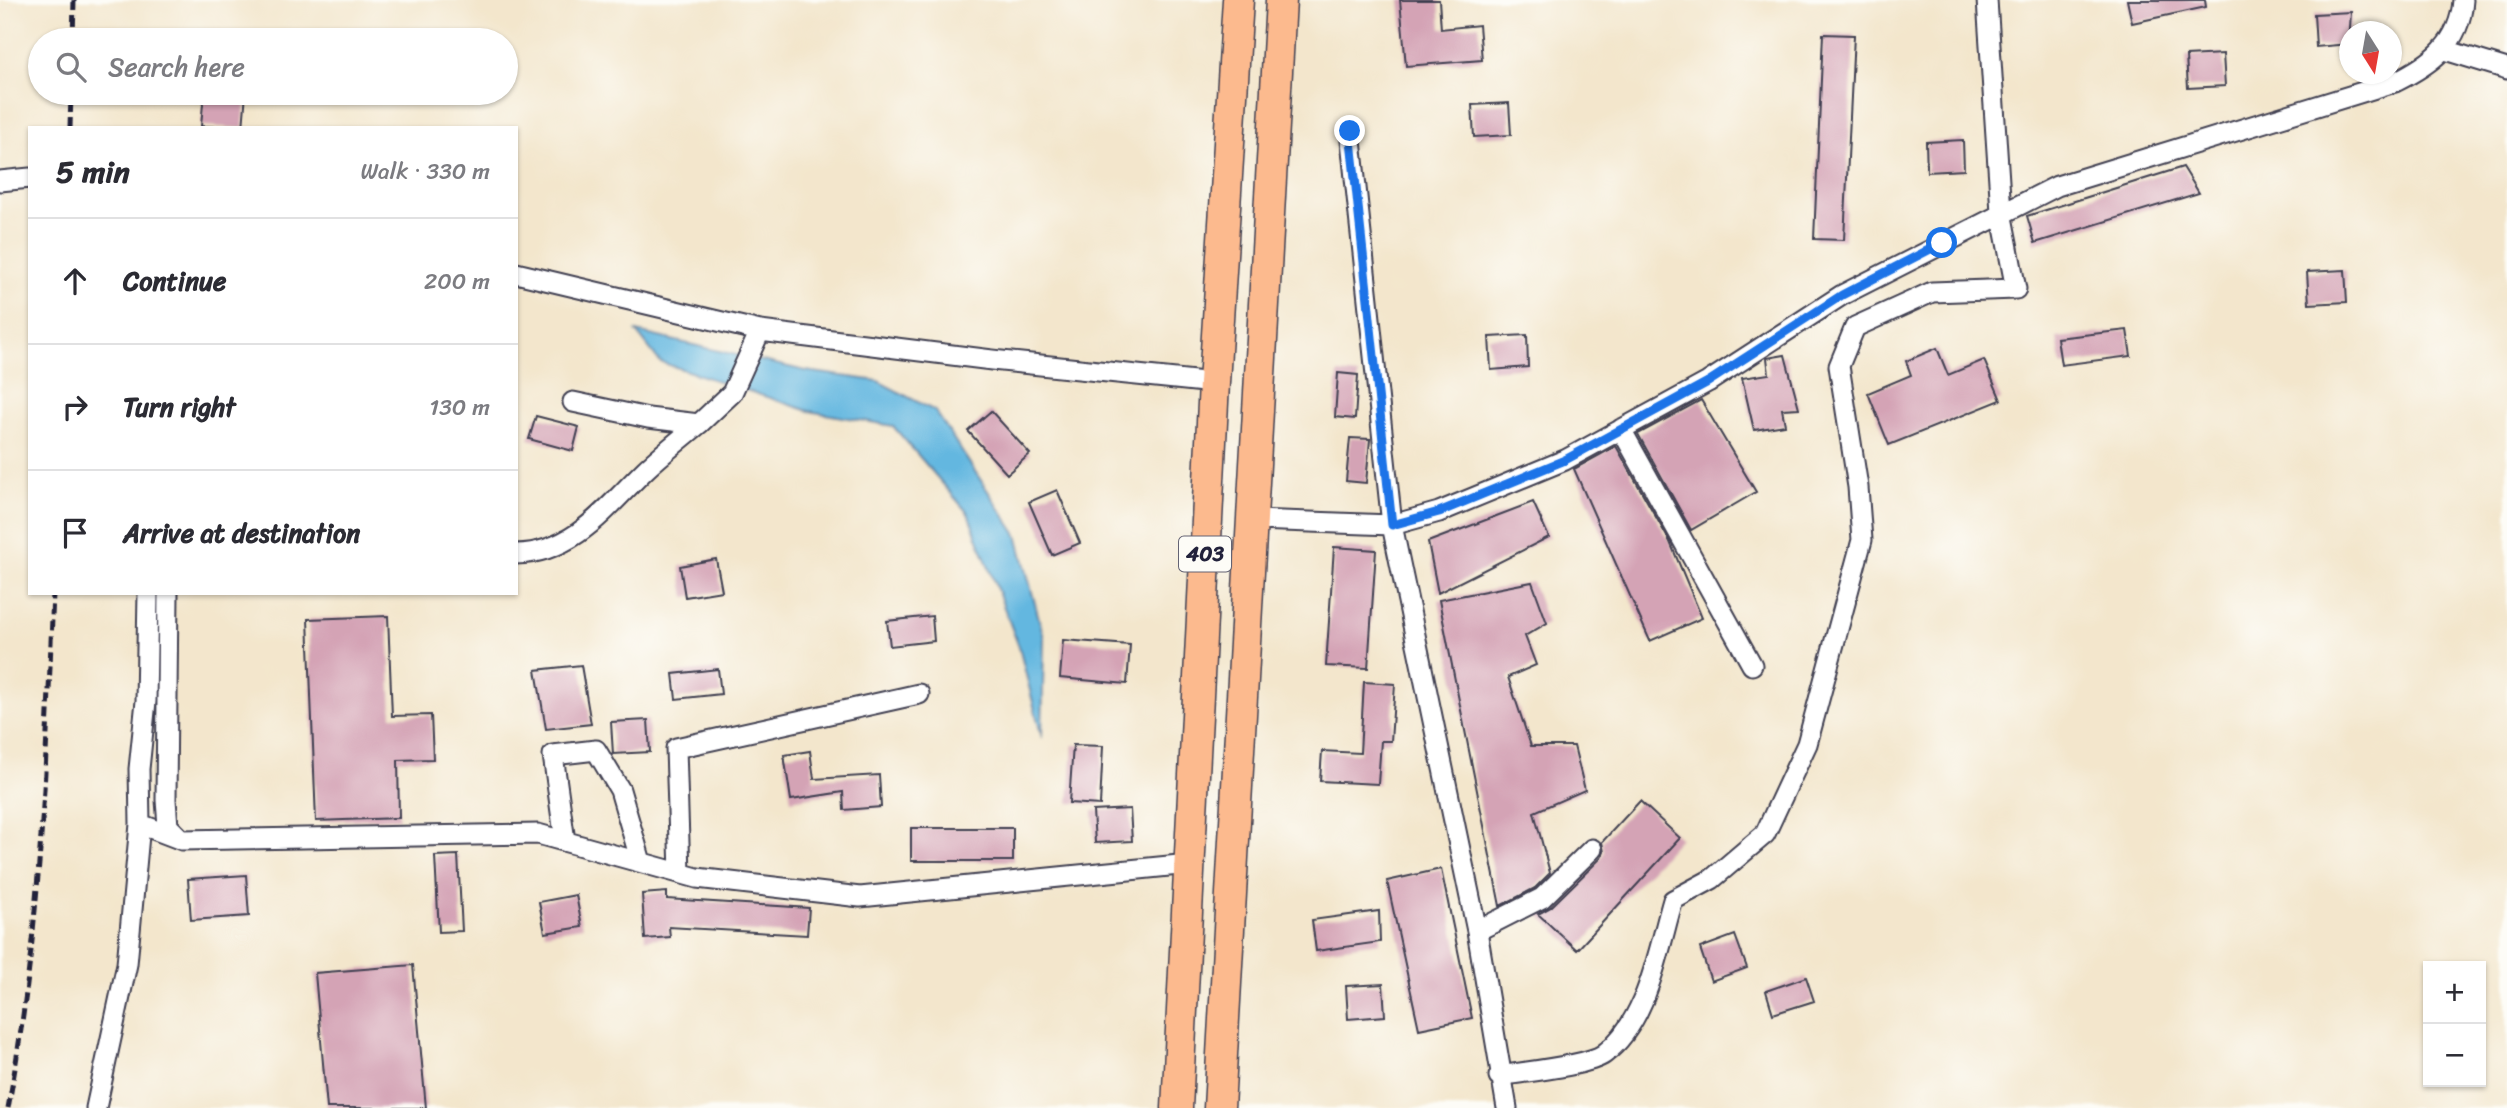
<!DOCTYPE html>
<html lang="en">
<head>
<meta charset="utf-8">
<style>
	:root { --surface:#fff; --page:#f7f7f7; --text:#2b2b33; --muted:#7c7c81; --line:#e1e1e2 }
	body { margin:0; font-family:Sriracha,sans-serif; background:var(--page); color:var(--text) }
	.controls { position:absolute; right:21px; bottom:21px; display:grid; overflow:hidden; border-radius:0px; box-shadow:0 2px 5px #0004 }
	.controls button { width:63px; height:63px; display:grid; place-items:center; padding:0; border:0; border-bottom:2px solid var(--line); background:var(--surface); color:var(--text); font:35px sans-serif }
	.compass { position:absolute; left:2339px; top:21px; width:63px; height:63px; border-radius:50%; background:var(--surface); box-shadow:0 2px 5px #0004; rotate:169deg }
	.stop { position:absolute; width:21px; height:21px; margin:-16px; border:5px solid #1a73e8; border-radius:50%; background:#fff }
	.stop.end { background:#1a73e8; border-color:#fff; box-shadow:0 2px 7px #0008 }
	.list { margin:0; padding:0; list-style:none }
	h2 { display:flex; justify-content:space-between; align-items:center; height:91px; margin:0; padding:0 28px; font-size:30px }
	h2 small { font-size:23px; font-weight:400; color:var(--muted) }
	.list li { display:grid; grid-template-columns:46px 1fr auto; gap:21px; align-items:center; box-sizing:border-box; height:126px; padding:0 28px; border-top:2px solid var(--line) }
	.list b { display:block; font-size:26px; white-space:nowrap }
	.list em { font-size:23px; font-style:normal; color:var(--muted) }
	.icon { flex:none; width:38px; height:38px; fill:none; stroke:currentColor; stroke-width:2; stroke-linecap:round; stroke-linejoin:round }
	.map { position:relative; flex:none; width:2507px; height:1108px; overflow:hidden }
	.search { position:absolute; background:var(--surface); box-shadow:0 2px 5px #0004; left:28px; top:28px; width:490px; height:77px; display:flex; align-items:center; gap:18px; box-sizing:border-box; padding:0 24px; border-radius:38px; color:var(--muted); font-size:26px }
	.panel { position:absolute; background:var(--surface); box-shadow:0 2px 5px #0004; left:28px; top:126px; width:490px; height:469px; border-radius:0px }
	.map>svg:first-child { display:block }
</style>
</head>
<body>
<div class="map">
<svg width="2507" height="1108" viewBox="0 0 2507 1108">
	<rect width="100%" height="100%" fill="#fdfcf7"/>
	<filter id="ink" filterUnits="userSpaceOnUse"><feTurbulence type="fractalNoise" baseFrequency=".0143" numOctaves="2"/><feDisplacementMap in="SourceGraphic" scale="14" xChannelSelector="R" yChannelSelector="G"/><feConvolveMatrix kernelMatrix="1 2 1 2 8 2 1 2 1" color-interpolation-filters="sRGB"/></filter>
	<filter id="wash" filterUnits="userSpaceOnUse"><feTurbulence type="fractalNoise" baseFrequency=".00686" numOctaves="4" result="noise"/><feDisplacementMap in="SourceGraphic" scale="28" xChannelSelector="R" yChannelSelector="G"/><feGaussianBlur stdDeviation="1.57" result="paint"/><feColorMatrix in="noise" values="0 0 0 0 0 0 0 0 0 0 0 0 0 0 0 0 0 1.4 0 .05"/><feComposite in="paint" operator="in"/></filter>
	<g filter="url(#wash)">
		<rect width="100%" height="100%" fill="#f3e6cc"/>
		<!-- water -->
		<path fill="#64b7e0" stroke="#436c8e" stroke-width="2" d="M637,332L806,371L878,381L935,411L1017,535L1044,638L1042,738L1019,647L968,513L893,426L809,411L660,362Z"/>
		<g id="blocks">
			<!-- building -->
			<path fill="#d4a3b5" d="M1400,0H1439L1441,29L1479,25L1482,60L1406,66Z
				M2127,0H2205L2206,7L2132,23Z
				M2351,12L2349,44L2316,47L2314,14Z
				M1823,34L1854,35L1844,240L1814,239Z
				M2223,54L2225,86L2188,88L2186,56Z
				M204,93H246L243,128L201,126Z
				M1509,103L1511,135L1474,137L1472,105Z
				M1963,140L1964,170L1927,172L1926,142Z
				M2183,167L2199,193L2035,243L2027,216Z
				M2345,270L2347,302L2309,304L2307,272Z
				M2127,330L2131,356L2061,365L2057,338Z
				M1527,335L1528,367L1491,370L1489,337Z
				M1937,348L1948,375L1984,360L2001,400L1889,445L1868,393L1911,375L1906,361Z
				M1785,355L1799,408L1782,409L1785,425L1754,430L1742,378L1769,374L1767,358Z
				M1338,373L1358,375L1355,419L1335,417Z
				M1701,400L1756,492L1691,530L1638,434Z
				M991,411L1030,454L1007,474L968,431Z
				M536,416L579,427L573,451L529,439Z
				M1350,438L1370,439L1366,483L1346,481Z
				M1616,446L1670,542L1702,618L1650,641L1574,469Z
				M1057,490L1080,543L1052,555L1029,502Z
				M1533,502L1549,537L1438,593L1428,542Z
				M1334,547L1376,550L1368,668L1326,666Z
				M716,559L722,591L685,597L680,566Z
				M1532,582L1547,623L1525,636L1536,665L1508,677L1531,746H1574L1585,790L1534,812L1550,873L1535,888L1500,906L1439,600Z
				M388,616L392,716L431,715L433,759L398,760L399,818L316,821L308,619Z
				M932,616L934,641L890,646L887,621Z
				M1063,640L1130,645L1127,684L1060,678Z
				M581,665L591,724L546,729L536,670Z
				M718,669L721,694L676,699L673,674Z
				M1364,682L1395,684L1391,741H1381L1378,784L1320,781L1322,751L1360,753Z
				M648,720L650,752L613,754L611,722Z
				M1073,745L1103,746L1100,805L1069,803Z
				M810,751L814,779L879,775L881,807L844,810L843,792L791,800L784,755Z
				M1640,801L1680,838L1577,950L1538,914L1551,907L1601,858L1604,852L1602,842Z
				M1130,809L1132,841L1095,843L1093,811Z
				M911,828H1013V861H911Z
				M458,855L462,931L439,932L435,856Z
				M1441,869L1472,1018L1419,1029L1387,881Z
				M246,875L249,916L191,920L188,879Z
				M667,892V899L809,908L807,935L669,927L670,937L645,939L642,894Z
				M576,895L582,927L545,933L539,902Z
				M1379,911L1380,942L1316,951L1312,920Z
				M1735,935L1747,968L1711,981L1700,948Z
				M413,965L426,1108H327L315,973Z
				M1806,977L1814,1001L1773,1014L1766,991Z
				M1383,984L1385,1016L1348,1019L1346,986Z"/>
		</g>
	</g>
	<g filter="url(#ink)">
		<use href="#blocks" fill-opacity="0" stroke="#413f51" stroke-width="2"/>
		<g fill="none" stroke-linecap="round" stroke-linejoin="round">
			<!-- minor casing -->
			<g stroke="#413f51" stroke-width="23">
				<path id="minor" d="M2445,50L2507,69
					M1350,131L1392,525L1477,931L1507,1108
					M0,181L30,178
					M516,273L760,331L992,360L1214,383
					M573,402L648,418L699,424L732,393L760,331
					M1621,429L1752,665
					M1253,520L1392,525L1439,512L1565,460L1708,382L1842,295L2057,186L2395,82C2431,64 2460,44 2463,0
					M516,554C574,553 607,507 645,470C662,454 681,439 699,424
					M148,593L146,701L139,769L140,824L182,840L538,834L697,878L860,897L1189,864
					M168,593L166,800L168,826L181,839
					M565,841L553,755L596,750L620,790L641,862
					M680,873L676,748L919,694
					M1477,931L1542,898L1592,849
					M1499,1076C1522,1072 1588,1066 1604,1054C1648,1021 1658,950 1673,900L1712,879L1765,834L1807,744L1862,540L1858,487L1839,366L1855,327L1932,292L2016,289L2001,212L1987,0
					M96,1108L127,964L140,824"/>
			</g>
			<!-- highway casing -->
			<g stroke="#413f51" stroke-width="33">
				<path id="highway" d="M1177,1108L1214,383L1238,0
					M1219,1108L1281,0"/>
			</g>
			<!-- minor -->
			<use href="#minor" stroke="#fff" stroke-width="19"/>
			<!-- highway -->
			<use href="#highway" stroke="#fcba8e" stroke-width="30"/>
			<!-- rail -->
			<path stroke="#22223b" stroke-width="5" stroke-dasharray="10 5" stroke-linecap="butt" d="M73,40L74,0
				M70,128L71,93
				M8,1108C40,938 46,766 53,593"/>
		</g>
	</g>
	<g fill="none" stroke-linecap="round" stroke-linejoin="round" filter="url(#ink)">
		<!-- route -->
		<path stroke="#1a73e8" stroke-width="9" d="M1350,131L1392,525L1439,512L1565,460L1708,382L1842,295L1942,243"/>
	</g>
	<g text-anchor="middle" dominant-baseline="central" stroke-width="5" stroke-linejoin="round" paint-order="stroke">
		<!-- shield labels -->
		<rect fill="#fdfcf7" stroke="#646373" stroke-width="2" x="1179" y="536.5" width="52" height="35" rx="5"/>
		<g font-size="21" font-weight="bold" fill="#22223b">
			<text x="1205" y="554">403</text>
		</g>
	</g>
</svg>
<div class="controls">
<button>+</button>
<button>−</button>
</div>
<svg class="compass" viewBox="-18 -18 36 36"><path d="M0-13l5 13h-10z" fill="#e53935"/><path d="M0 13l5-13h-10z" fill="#7c7c81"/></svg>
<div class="stop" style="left:1942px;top:243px"></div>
<div class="stop end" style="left:1350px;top:131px"></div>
<div class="search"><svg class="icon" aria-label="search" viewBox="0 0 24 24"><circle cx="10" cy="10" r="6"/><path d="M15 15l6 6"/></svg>Search here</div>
<section class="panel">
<h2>5 min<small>Walk · 330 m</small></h2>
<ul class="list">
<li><svg class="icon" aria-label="ahead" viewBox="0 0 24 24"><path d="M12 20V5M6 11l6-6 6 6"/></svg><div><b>Continue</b></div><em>200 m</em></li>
<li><svg class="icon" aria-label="right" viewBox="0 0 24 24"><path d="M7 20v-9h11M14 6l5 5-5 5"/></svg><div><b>Turn right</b></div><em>130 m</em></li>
<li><svg class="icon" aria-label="arrive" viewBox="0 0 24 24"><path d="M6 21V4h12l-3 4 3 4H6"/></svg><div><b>Arrive at destination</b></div></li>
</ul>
</section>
</div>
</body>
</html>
